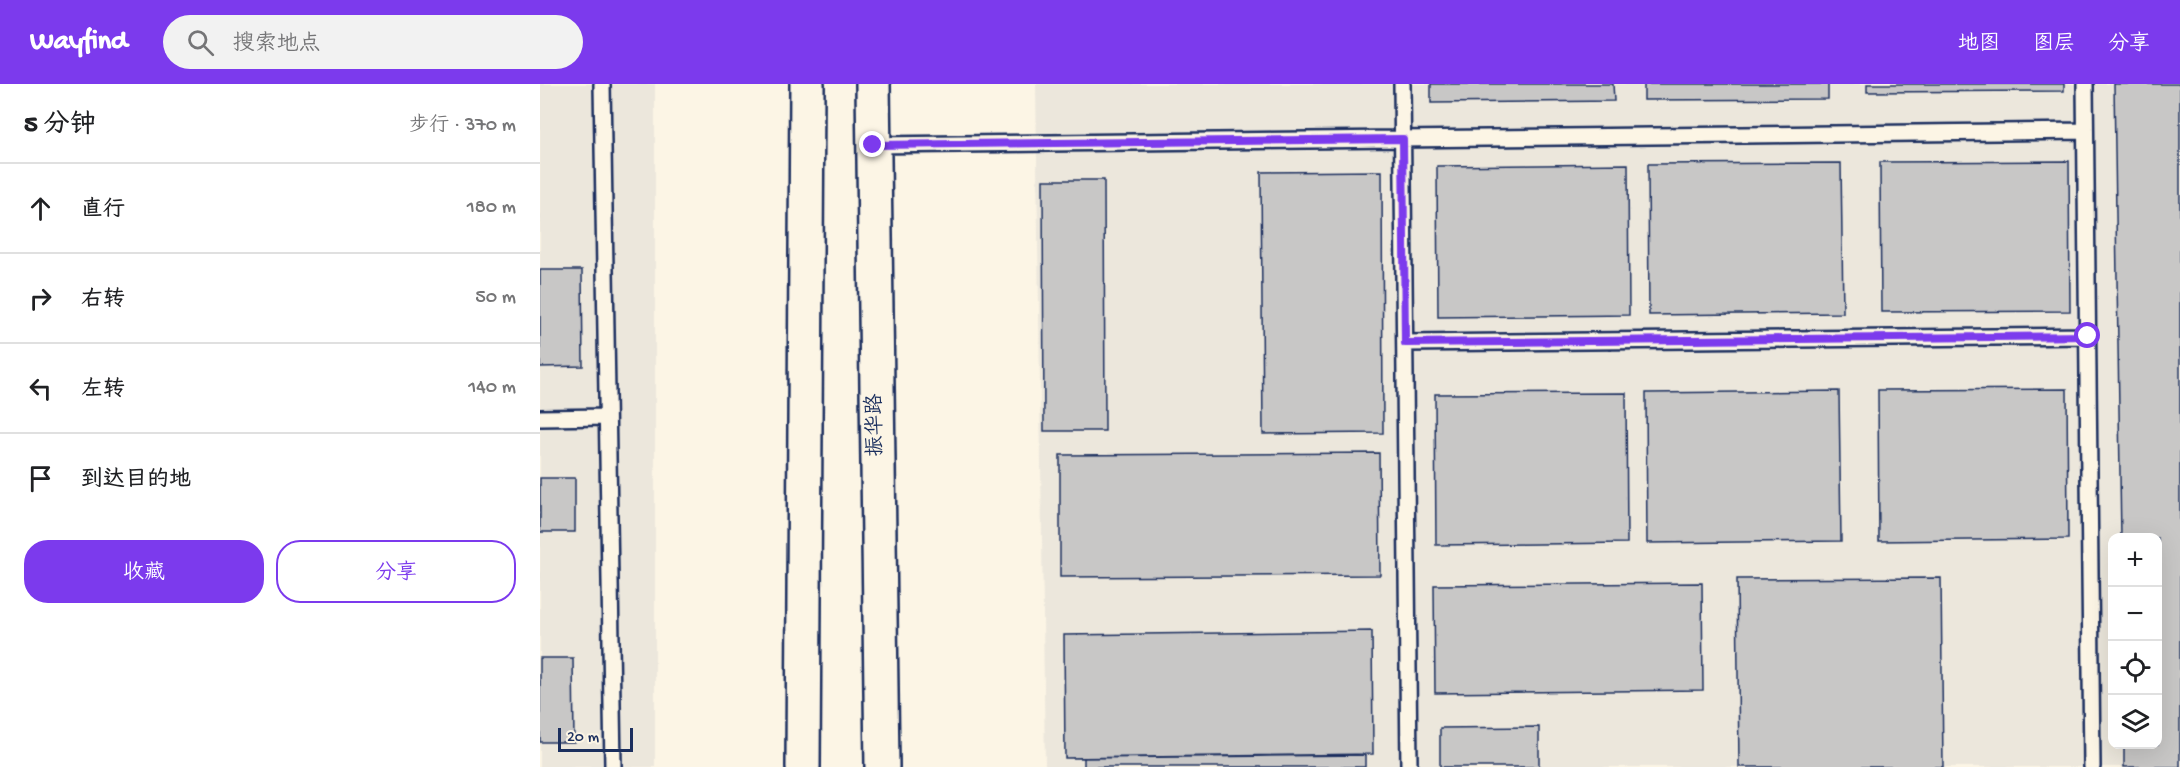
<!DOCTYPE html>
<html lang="zh">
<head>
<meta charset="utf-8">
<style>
	:root { --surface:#fff; --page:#f2f2f2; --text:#202124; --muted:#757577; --line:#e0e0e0; --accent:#7c3aed }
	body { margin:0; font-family:"Gochi Hand","LXGW WenKai TC",sans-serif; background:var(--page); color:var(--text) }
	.controls { position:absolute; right:18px; bottom:18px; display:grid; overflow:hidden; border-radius:12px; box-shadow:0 6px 24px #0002 }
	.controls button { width:54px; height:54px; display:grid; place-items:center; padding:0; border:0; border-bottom:2px solid var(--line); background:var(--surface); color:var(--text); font:30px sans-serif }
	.scale { position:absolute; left:18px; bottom:15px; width:75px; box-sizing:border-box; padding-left:6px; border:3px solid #1b2f5e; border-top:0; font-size:16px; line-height:21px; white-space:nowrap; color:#1b2f5e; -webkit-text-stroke:4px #fcf5e5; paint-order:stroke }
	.stop { position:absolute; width:18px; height:18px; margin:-14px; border:4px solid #7c3aed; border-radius:50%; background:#fff }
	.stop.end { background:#7c3aed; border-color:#fff; box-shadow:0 2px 6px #0008 }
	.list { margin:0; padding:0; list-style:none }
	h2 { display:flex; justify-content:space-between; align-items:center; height:78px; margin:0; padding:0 24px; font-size:26px }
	h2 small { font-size:20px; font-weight:400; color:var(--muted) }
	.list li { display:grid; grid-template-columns:39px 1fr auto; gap:18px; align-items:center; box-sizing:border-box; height:90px; padding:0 24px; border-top:2px solid var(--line) }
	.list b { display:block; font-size:22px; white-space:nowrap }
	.list em { font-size:20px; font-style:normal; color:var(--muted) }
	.actions { display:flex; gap:12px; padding:18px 24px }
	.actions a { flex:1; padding:14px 0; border:2px solid var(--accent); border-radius:24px; text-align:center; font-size:21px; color:var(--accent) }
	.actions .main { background:var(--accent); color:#fff }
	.icon { flex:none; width:33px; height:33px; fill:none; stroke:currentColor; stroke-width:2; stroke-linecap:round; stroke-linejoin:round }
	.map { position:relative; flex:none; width:1640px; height:683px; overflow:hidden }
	header { display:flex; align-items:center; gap:36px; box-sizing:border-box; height:84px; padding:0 30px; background:var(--accent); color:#fff }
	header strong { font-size:28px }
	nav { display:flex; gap:33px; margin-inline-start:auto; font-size:21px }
	.search { width:420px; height:54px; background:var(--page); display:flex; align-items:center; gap:15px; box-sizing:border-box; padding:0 21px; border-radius:33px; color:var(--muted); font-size:22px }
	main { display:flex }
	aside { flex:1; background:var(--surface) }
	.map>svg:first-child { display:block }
</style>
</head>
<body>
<header>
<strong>Wayfind</strong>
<div class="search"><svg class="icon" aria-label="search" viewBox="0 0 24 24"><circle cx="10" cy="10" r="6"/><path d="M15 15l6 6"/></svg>搜索地点</div>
<nav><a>地图</a><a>图层</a><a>分享</a></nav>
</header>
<main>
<aside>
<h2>5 分钟<small>步行 · 370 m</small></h2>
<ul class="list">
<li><svg class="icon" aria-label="ahead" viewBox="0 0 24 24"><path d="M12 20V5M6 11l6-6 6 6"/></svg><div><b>直行</b></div><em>180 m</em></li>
<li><svg class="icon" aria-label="right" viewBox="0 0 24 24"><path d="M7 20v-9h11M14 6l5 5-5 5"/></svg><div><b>右转</b></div><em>50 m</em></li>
<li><svg class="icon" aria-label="left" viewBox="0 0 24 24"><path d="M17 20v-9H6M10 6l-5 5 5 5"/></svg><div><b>左转</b></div><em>140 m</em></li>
<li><svg class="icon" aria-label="arrive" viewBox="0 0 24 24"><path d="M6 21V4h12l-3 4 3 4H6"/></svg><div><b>到达目的地</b></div></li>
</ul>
<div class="actions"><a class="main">收藏</a><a>分享</a></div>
</aside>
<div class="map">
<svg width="1640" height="683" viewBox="0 0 1640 683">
	<rect width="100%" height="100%" fill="#fcf5e5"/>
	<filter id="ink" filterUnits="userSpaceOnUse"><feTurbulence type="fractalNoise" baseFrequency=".0167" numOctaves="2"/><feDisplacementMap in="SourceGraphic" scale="12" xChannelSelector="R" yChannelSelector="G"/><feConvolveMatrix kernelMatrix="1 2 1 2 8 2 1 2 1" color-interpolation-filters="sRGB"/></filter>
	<g filter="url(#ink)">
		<!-- built -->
		<path fill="#ece7dc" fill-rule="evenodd" d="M0,0H115V683H0Z
			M496,0H1640V683H505ZM1572,454H1618V660H1572Z"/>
		<!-- building -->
		<path fill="#c8c7c6" stroke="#1b2f5e" stroke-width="1.5" d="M891,0H1073L1074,17L891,19Z
			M1104,0H1288V15L1104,16Z
			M1327,0H1524V7L1327,8Z
			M1574,0H1640V683H1584V660H1618V454H1581Z
			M1529,77L1530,227L1341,228L1340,78Z
			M1301,79L1303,229L1109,231L1108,80Z
			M1088,80L1089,231L898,233L897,82Z
			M842,87L843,349L723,350L721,88Z
			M503,96H564L565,347H504Z
			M0,186H42L43,282L0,283Z
			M1527,305L1528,455L1339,457L1338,306Z
			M1299,307L1301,457L1107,459L1106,309Z
			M1086,309L1087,459L896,461L895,310Z
			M839,369L840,491L520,493V371Z
			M0,394H35V448H0Z
			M1401,494L1403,683H1199L1197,495Z
			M1162,499L1163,606L895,609L894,501Z
			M832,547L833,670L525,674L524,551Z
			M0,574H33L34,658H0Z
			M999,643V683H900V644Z
			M825,671V683H544V674Z"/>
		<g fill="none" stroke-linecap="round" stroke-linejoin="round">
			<!-- service casing -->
			<g stroke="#1b2f5e" stroke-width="20">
				<path id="service" d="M62,0L73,683
					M862,0L869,683
					M1545,0L1552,683
					M333,61L1545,47
					M865,259L1548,252
					M0,334L67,333"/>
			</g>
			<!-- secondary casing -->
			<g stroke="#1b2f5e" stroke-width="38">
				<path id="secondary" d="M333,0L342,683
					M263,683L267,0"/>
			</g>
			<!-- service -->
			<use href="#service" stroke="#fcf5e5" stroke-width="15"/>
			<!-- secondary -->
			<use href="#secondary" stroke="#fcf5e5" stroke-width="33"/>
		</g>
	</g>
	<g fill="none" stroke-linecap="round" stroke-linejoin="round" filter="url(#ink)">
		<!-- route -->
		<path stroke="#7c3aed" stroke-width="8" d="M333,61L863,55L865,259L1548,252"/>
	</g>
	<g text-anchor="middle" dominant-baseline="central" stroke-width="4.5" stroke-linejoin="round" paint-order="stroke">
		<!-- street labels -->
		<g font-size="21" fill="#1b2f5e" stroke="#fcf5e5">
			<text transform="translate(337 341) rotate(-91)">振华路</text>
		</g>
	</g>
</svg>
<div class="controls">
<button>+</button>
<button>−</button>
<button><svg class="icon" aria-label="locate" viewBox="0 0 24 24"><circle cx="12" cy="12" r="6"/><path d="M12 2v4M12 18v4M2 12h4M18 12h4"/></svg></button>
<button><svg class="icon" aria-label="layers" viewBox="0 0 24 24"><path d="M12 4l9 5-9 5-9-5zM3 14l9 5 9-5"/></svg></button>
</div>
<div class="scale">20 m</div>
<div class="stop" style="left:1548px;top:252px"></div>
<div class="stop end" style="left:333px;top:61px"></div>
</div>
</main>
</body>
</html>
